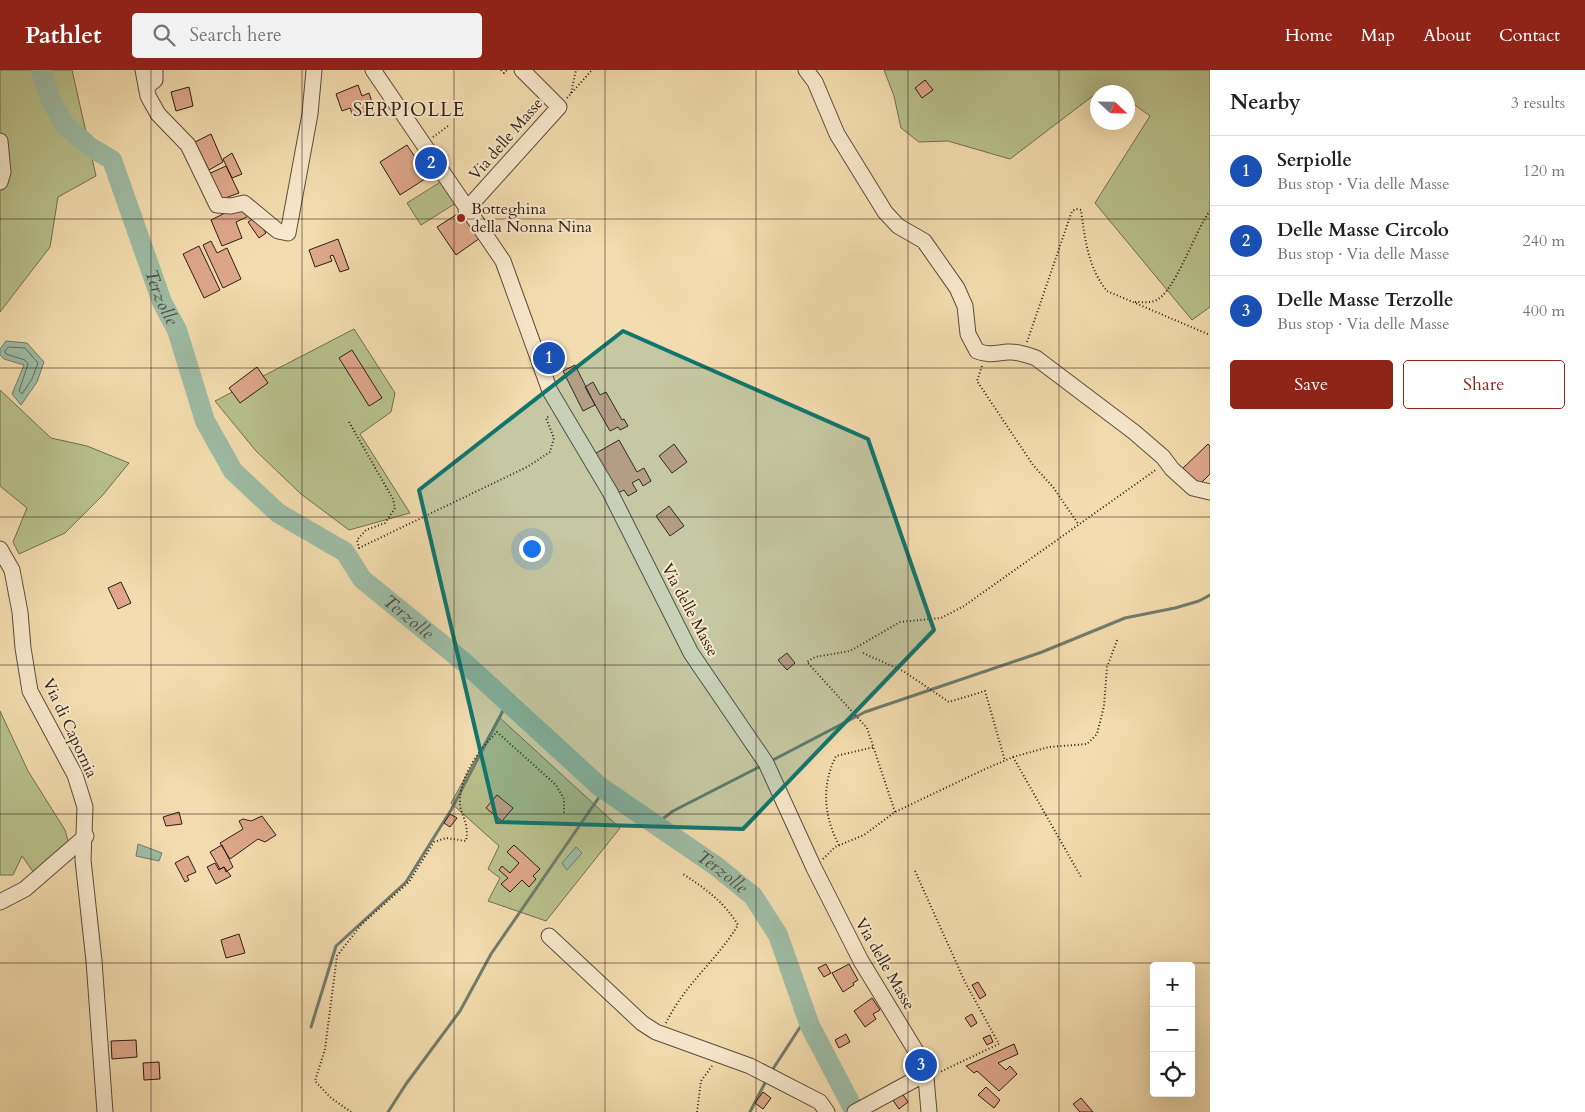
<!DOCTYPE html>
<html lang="en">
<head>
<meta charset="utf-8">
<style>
	:root { --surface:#fff; --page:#f2f2f2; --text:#202124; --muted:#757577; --line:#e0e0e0; --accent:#8f2418 }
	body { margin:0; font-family:Cardo,serif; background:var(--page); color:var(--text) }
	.controls { position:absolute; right:15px; bottom:15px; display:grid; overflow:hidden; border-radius:5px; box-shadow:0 5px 20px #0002 }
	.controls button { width:45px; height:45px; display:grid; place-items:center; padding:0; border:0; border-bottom:1px solid var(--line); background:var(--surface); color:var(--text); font:25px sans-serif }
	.compass { position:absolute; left:1090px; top:15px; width:45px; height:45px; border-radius:50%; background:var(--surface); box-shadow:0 5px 20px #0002; rotate:112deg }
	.you { position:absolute; left:531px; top:478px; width:18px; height:18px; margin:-12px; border:4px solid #fff; border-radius:50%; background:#1a73e8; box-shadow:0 0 0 8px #1a73e833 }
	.badge { display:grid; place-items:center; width:32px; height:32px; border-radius:50%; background:var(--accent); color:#fff; font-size:16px; font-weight:700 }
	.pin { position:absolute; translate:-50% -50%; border:2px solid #fff; box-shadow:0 1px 5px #0006 }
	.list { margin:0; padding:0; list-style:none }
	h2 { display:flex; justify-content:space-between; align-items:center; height:65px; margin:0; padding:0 20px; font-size:21px }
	h2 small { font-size:16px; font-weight:400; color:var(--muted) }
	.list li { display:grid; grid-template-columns:32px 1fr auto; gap:15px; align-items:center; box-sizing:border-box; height:70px; padding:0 20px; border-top:1px solid var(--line) }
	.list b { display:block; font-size:19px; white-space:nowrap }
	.list p { margin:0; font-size:16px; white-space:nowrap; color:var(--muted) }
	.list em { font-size:16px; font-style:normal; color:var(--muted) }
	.actions { display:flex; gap:10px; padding:15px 20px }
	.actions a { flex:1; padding:11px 0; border:1px solid var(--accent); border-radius:5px; text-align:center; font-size:18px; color:var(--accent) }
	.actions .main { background:var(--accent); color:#fff }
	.icon { flex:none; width:28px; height:28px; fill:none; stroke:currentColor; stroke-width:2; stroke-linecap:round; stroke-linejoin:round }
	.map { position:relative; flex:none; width:1210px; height:1042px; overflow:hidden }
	header { display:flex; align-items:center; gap:30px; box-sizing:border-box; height:70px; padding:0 25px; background:var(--accent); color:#fff }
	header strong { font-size:24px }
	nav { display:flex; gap:28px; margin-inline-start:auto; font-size:18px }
	.search { width:350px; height:45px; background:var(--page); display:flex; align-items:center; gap:12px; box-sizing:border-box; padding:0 18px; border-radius:5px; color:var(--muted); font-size:19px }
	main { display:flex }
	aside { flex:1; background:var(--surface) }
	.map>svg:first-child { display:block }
</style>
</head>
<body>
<header>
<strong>Pathlet</strong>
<div class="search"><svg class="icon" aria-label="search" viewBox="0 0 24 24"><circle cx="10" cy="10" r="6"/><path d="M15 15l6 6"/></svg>Search here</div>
<nav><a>Home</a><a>Map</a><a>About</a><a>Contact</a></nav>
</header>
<main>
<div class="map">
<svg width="1210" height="1042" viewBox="0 0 1210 1042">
	<rect width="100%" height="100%" fill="#f3dcaf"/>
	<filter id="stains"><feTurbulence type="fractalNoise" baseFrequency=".004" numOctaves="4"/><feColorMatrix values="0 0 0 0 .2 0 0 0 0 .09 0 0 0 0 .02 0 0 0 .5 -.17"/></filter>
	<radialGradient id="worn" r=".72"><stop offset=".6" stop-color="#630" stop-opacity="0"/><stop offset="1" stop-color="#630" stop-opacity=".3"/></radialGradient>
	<!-- green -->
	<path fill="#b8c18d" stroke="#726e51" d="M0,0H72L96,106L58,127L50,177L0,242Z
		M884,0H1210V237L1192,250L1095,133L1150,46L1128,30V22H1116L1108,17L1098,22L1010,89L948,71L919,72L901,58L894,26Z
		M442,111L456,133L421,155L407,133Z
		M354,259L395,323L391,342L360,364L410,443L349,460L301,424L256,381L215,331Z
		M0,320L51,368L87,376L129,393L102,426L65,463L19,484L13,472L27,438L0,416Z
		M0,641L28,701L65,760L73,788L41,813L22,786L13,805H0Z
		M499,647L620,758L546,851L488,831L500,808L488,799L499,776L451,733Z"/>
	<!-- water -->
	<path fill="#9dbca5" stroke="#707c6b" d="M6,271L27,273L44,292L37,312L21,335L12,324L24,295L4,289L0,285V279Z
		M138,774L162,783L159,791L136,786Z
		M576,777L582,783L567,800L562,793Z"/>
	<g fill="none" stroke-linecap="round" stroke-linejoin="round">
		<!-- shore -->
		<path stroke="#656c5d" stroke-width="1" d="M9,277L25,278L38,293L32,309L22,324L19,321L28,294L25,290L6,284L5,281Z"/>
		<!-- stream -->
		<path stroke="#707c6b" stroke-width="3" d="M771,691L865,642L1042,582L1125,548L1175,538L1199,531L1210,525
			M656,754L673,741L763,695
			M311,957L336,876L406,812L451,740L507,633
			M771,1002L806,948
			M388,1042L406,1014L460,941L491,884L604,720
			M750,1042L767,1009"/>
		<!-- river -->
		<path stroke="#9dbca5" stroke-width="20" id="s1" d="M41,0L51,31L65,55L90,77L112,90L162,232L177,260L205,351L233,401L278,443L345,482L362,509L465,593L599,716L716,796L753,826L778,865L810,956L855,1042"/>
	</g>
	<!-- building -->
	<path fill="#dea78b" stroke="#2d1c15" d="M925,10L933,20L922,28L915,18Z
		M358,15L362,26L369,23L374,38L353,46L350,38L342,41L336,24Z
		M189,17L193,36L176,41L171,22Z
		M211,64L223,92L209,100L195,72Z
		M407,75L428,107L400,125L380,92Z
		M232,83L242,104L232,108L223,89Z
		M226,96L239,123L217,131L204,106Z
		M246,137L249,146L236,152L242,168L222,176L211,150L231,140Z
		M462,141L480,168L456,185L437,157Z
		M255,147L266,163L259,168L248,152Z
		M338,169L349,199L340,202L333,185L330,186L332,191L315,197L309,180Z
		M211,171L217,183L227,178L241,209L223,218L203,175Z
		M199,176L220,220L204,228L183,184Z
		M352,280L382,328L369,336L339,288Z
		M575,295L595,335L583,341L563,301Z
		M257,297L268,313L240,333L229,318Z
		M593,312L600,325L606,322L622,350L624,349L628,356L620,360L618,357L610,361L585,317Z
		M619,370L637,402L644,398L651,411L643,416L639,409L632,413L637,421L628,426L624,420L618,423L591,386Z
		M674,374L687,392L672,403L659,386Z
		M1208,374L1210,376V404L1196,418L1180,401Z
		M669,436L684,456L670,466L656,446Z
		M121,512L131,533L118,539L108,518Z
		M787,583L795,593L787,600L778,590Z
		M497,725L513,738L502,751L486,738Z
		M179,742L182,754L166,756L163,747Z
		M450,744L457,748L450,757L444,753Z
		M262,746L276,765L265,772L258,769L230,789L220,773L243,759L239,751L243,749L251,751Z
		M222,775L233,797L226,802L224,797L220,799L210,782Z
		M514,775L540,799L533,806L536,809L529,817L522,810L510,822L501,814L508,808L499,800L502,796L510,803L519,793L507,782Z
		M188,786L196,802L187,806L189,810L185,812L175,793Z
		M215,793L219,800L224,797L231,806L216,814L207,797Z
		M239,864L245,883L226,888L221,870Z
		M826,894L831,903L824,907L818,898Z
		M849,894L858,910L853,913L854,915L843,922L832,903Z
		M978,912L986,925L980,929L972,915Z
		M872,928L880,940L873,944L876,949L865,957L854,941Z
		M972,944L977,953L971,957L965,948Z
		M846,964L850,972L839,978L835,970Z
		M990,965L993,972L987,975L983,968Z
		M136,970L137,987L112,989L111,971Z
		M1014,974L1018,984L998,993L1006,1000L1010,996L1017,1004L999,1021L977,1001L974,1003L966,996Z
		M159,992L160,1009L144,1010L143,993Z
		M986,1017L1000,1030L994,1038L978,1025Z
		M763,1022L771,1028L763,1039L755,1033Z
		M901,1022L908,1032L899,1039L892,1029Z
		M1081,1028L1093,1042H1080L1073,1034Z"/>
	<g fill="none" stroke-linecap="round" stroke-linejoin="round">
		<!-- minor casing -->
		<g stroke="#5e4c3c" stroke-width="17">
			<path id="minor" d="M143,0L148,26L158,44L188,75L217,135L231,136L244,133L278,161L288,163L310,44L314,0
				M373,0L503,191L550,321L610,422L691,583L766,693L814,798L861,891L925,996L929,1042
				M806,0L815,12L837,64L885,142L898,156L924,171L957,218L965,236L968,264L977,281C989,286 996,283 1008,282C1018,281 1027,285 1036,288L1134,362L1163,387L1172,399L1193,418L1210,422
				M146,17L155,10V0
				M0,71L3,102L0,112
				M466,140L559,37L522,0
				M0,479L12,500L20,542L23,578L30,621L75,705L85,737L83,790L94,891L105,1042
				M0,832L25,819L86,766
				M549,866L642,953L656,962L750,996L820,1032L827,1042
				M855,1042L927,1003"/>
		</g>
		<!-- path -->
		<path stroke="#2d1c15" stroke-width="2" stroke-dasharray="1 2.5" stroke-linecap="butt" d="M501,0L504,3L507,0
			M571,23L576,0
			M567,28L592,0
			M433,67L448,56
			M1135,232C1141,232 1148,233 1154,231C1174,226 1195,160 1210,141
			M1027,272L1072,141L1076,139L1081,140C1085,169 1088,198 1107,221L1210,265
			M982,296L977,311L1033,395L1053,417L1079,455
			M349,352L393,429L395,438L385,453L366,460L357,470L359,478L527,397L550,382L554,368L546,348L550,346
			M863,583L903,601L949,632L985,621L1005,691
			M1013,687L1081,807
			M895,742L867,658L807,592L815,587L850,581L900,552L941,548L964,536L1157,399
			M839,775C824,747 821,716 836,686L874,677
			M823,789L835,777L864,765L895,742L983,700L1013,687L1049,677L1087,674L1097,664L1104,636L1107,597L1118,568
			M915,801L965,912L999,974L940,1002
			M666,953C684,915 717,890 738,855C724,832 706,819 683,804
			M351,1042L331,1028L315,1011L325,979L337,886L361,855L409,812L434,772L446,768L466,771C470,751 459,745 460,730C461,704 480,679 497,662L556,715L564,729V745
			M697,1042L701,1011L712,996"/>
		<!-- minor -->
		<use href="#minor" stroke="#f7e8cb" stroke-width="15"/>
	</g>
	<!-- marked area -->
	<path fill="#0f766e" fill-opacity="0.2" stroke="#0f766e" stroke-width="4" stroke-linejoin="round" d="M623,261L868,369L934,560L743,759L497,752L419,420Z"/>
	<!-- grid -->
	<path fill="none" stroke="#2d1c15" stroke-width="1" stroke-opacity="0.55" d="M151,0V1042M302,0V1042M454,0V1042M605,0V1042M756,0V1042M908,0V1042M1059,0V1042M0,149H1210M0,298H1210M0,447H1210M0,595H1210M0,744H1210M0,893H1210"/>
	<!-- markers -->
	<circle fill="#8f2418" stroke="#f7e8cb" stroke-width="2" cx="461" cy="148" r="5"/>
	<g text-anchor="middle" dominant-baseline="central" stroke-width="4" stroke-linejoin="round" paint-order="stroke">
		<!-- street labels -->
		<g font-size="16" fill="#2d1c15" stroke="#f7e8cb">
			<text transform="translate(506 69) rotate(-49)">Via delle Masse</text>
			<text transform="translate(690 540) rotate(62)">Via delle Masse</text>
			<text transform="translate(70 658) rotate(65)">Via di Capornia</text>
			<text transform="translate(885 894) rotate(60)">Via delle Masse</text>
		</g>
		<!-- poi labels -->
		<g font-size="16" fill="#2d1c15" stroke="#f7e8cb" text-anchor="start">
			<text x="471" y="139">Botteghina<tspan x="471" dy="18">della Nonna Nina</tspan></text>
		</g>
		<!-- water labels -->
		<g font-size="18" font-style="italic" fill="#4f4c40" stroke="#f7e8cb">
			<text stroke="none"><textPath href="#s1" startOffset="265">Terzolle</textPath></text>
			<text stroke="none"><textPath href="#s1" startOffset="685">Terzolle</textPath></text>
			<text stroke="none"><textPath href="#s1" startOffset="1090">Terzolle</textPath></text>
		</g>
		<!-- quarter labels -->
		<g font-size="19" letter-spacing="1" fill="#2d1c15" stroke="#f7e8cb">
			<text x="409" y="40">SERPIOLLE</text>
		</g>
	</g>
	<rect width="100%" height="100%" filter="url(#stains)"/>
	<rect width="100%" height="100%" fill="url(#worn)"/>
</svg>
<div class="controls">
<button>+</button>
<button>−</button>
<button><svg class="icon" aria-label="locate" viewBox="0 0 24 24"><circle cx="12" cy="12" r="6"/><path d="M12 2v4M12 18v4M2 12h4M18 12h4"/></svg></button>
</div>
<svg class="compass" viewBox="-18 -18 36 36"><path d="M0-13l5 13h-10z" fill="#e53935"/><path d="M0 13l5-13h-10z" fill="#757577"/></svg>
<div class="you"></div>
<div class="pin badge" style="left:549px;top:288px;background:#1a4fb4">1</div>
<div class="pin badge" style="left:431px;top:93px;background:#1a4fb4">2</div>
<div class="pin badge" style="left:921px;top:995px;background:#1a4fb4">3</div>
</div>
<aside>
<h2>Nearby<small>3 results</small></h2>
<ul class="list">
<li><span class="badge" style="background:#1a4fb4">1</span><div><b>Serpiolle</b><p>Bus stop · Via delle Masse</p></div><em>120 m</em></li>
<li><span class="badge" style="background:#1a4fb4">2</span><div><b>Delle Masse Circolo</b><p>Bus stop · Via delle Masse</p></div><em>240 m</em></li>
<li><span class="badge" style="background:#1a4fb4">3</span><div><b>Delle Masse Terzolle</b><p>Bus stop · Via delle Masse</p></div><em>400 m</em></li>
</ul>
<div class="actions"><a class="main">Save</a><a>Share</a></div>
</aside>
</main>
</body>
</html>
